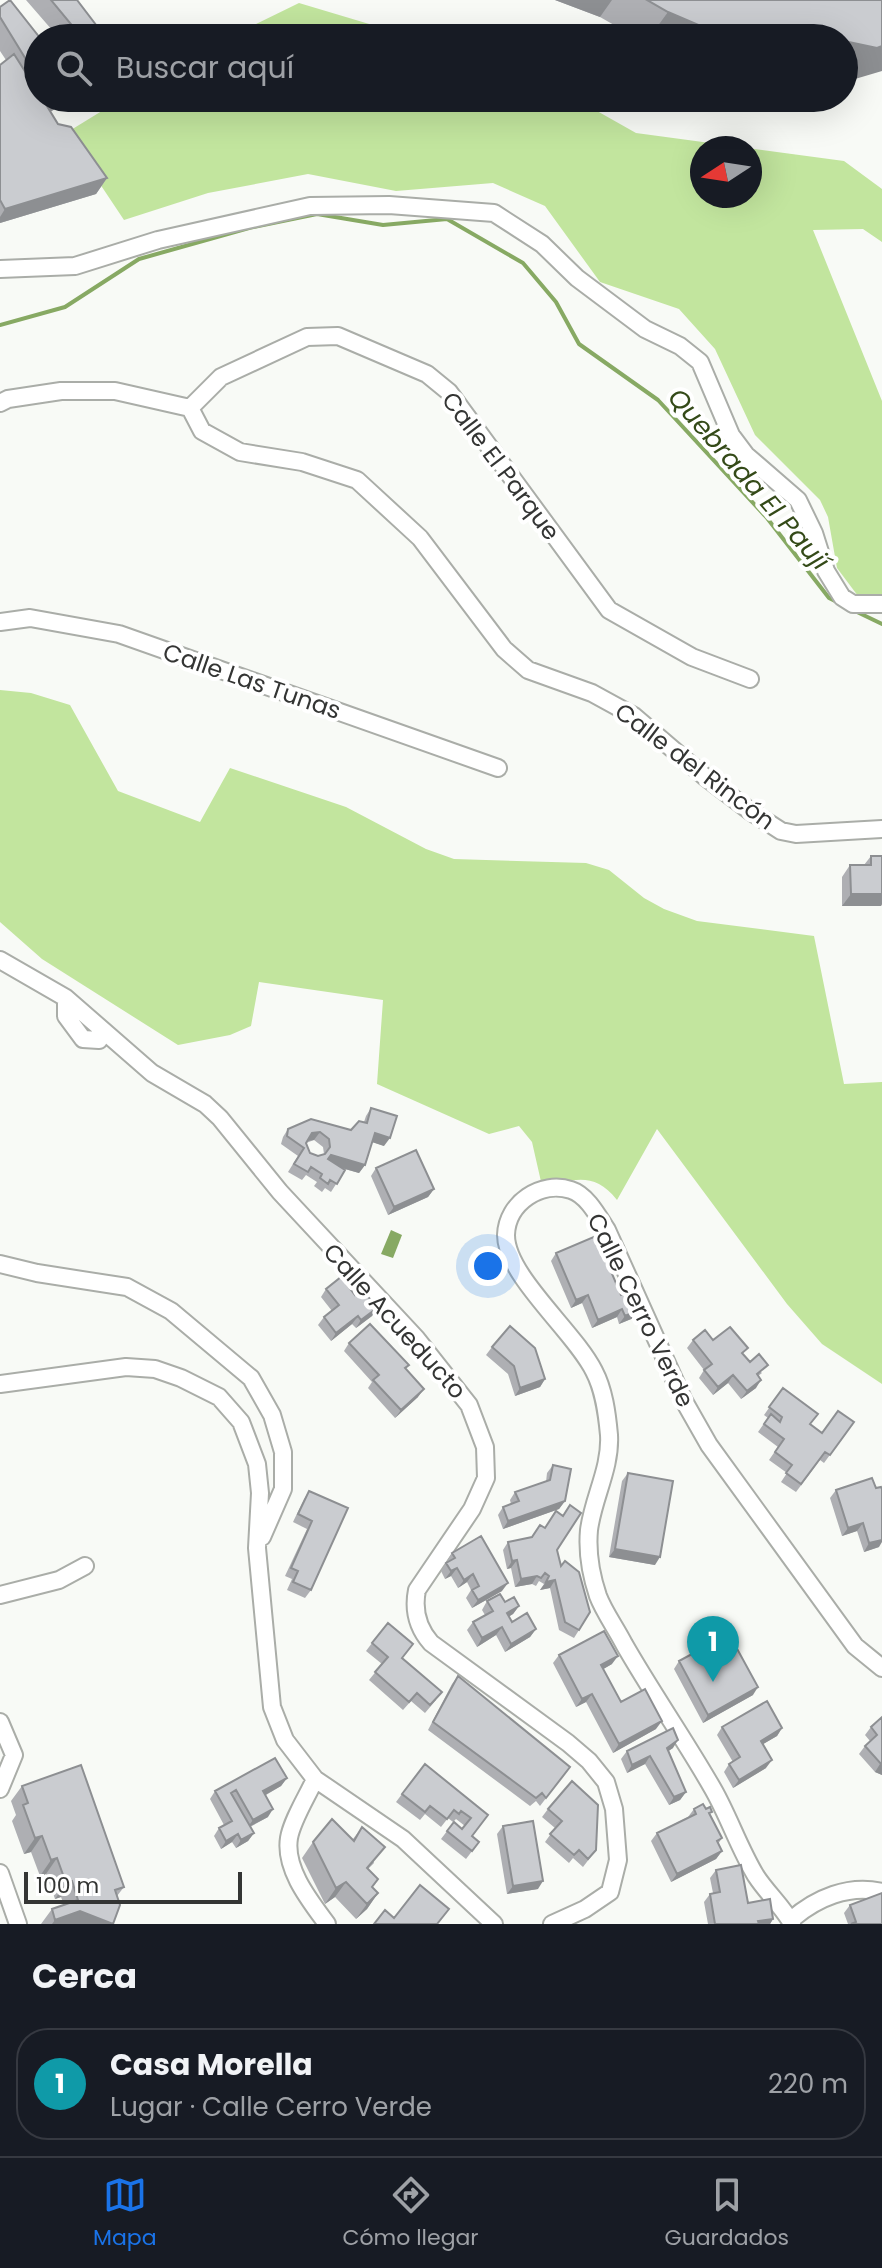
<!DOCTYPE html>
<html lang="es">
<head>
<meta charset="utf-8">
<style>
	:root { --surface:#171b24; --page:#242831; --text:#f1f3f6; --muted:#9ea1a6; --line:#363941; --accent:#1a73e8 }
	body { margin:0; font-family:Poppins,sans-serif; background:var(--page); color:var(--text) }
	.compass { position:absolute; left:690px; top:136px; width:72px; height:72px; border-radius:50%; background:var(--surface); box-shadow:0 8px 32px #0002; rotate:258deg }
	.scale { position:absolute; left:24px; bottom:20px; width:218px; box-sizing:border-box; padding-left:8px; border:4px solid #343534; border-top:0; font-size:22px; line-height:28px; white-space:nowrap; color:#343534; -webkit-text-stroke:6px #fff; paint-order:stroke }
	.you { position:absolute; left:488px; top:1266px; width:28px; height:28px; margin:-20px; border:6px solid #fff; border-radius:50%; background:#1a73e8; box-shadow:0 0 0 12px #1a73e833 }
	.badge { display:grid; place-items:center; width:52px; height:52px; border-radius:50%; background:var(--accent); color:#fff; font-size:26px; font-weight:700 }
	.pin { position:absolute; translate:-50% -66px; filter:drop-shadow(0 2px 4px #0008) }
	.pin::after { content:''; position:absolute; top:42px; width:28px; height:24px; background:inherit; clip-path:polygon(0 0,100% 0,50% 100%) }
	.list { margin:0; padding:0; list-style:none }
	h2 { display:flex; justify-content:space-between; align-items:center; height:104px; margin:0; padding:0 32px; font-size:34px }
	h2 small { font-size:26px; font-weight:400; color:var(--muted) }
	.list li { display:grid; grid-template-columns:52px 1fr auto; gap:24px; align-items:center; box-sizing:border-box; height:112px; margin:0 16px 16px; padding:0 16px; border:2px solid var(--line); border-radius:32px }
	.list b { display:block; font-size:30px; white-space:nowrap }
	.list p { margin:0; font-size:26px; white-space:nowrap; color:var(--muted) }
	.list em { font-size:26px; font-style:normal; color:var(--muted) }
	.icon { flex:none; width:44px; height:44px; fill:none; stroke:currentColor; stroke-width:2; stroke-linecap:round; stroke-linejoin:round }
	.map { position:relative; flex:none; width:882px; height:1924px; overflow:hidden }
	.search { position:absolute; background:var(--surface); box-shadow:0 8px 32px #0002; left:24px; right:24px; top:24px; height:88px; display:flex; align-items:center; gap:20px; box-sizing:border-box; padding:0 28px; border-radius:44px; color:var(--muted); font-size:30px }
	.sheet { height:232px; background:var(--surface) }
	nav { display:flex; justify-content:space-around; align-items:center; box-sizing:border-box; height:112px; border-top:2px solid var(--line); background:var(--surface); font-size:22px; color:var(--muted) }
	nav a { display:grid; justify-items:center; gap:4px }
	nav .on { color:var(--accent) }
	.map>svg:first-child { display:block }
</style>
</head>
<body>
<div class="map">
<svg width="882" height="1924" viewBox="0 0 882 1924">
	<rect width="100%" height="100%" fill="#f8faf6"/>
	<!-- green -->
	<path fill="#c2e59e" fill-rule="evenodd" d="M299,3L416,38H227Z
		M123,98H574L636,133L844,161L882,189V242L863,229L813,230L882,401V595L858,596L837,568L828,517L820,500L755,435L715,349L679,309L600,282L545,206L493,183L396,191L308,174L208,193L124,220L66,133ZM702,148H750V196H702Z
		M0,690L31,693L70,705L118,791L200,822L230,768L346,807L426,849L454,859L586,863L609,870L644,898L664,909L697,921L814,936L844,1084L882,1082V1384L822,1344L787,1304L657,1129L617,1200C594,1171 575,1180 542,1186L532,1142L519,1126L489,1134L377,1084L383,1000L259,982L251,1026L230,1035L178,1045L42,959L0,922Z"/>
	<!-- water -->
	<path fill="#87a963" d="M391,1230L402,1235L393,1258L381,1254Z"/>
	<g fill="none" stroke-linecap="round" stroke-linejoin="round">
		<!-- stream -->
		<path stroke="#87a963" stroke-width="4" d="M0,325L65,307L139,259L249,228L317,214L383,225L447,219L523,263L556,302L579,344L658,400L767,518L829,598L837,602
			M855,611L882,624"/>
		<!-- minor casing -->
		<g stroke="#aaada8" stroke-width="20">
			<path id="minor" d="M0,269L75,266L158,240L310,206L389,205L494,213L542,244L577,278L645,329L680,346L700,362L731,435L746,455L798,500L814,533L826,571L842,597L853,604H882
				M0,403L8,399L61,391H115L190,408L221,377L307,337L338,336L427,374L449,392L609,610L692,657L750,679
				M190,408L202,431L240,452L302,462L357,480L420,538L504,649L528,670L592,693L634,716L704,776L750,811L781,831L796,834L882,829
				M0,622L30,618L119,634L498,768
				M0,960L66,998L152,1073L205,1104L220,1118L280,1192L416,1338L469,1405L485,1447L486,1478L472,1509L417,1590C413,1610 417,1627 431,1643L568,1743L589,1761L606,1782L614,1809L618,1860L610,1892L585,1909L552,1924
				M66,998V1016L83,1039L99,1040L105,1032
				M0,1264L37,1273L127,1287L171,1311L251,1378L272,1415L283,1452V1489L262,1537
				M0,1384L126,1367L155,1369L181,1378L219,1397L241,1422L257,1464L260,1493L257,1548L272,1707L285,1740L315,1779L403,1839L494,1924
				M0,1595L59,1580L85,1566
				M0,1722L14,1755L0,1789
				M315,1779C308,1795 292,1820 289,1838C284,1869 310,1901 327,1924
				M0,1873L18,1924
				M791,1920C816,1898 849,1884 882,1892
				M792,1924C784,1908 767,1893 756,1876C739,1848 729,1817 713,1789C685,1740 652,1693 624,1644C616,1628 604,1612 598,1596C591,1575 587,1552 589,1530C593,1498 611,1468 609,1435C607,1413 604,1390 594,1371C574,1331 506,1276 506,1235C507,1203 541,1180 571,1190C587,1195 598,1216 607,1230L684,1401L709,1445L855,1646L882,1668"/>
		</g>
		<!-- minor -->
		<use href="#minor" stroke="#fff" stroke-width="16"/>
	</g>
	<!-- wall -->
	<path fill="#aeafb3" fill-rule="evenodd" d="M26,0H77L106,38H59Z
		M555,0H882L855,79L844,77V38H637L600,17Z
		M0,7L38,38V98H74L50,112L58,124L107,178L96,194L0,223V65L6,60L0,51Z
		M871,856H882V904L881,906H842V877L850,865H864Z
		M371,1108L384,1146L372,1142L365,1165L359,1173L341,1168L345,1170L331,1192L325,1188L322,1192L314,1186L317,1182L306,1175L302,1180L288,1172L298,1156L281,1144L283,1137L288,1129L351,1130L364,1122L366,1116ZM314,1140L323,1147L324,1154L318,1156L310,1153L306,1143Z
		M376,1168L434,1189L428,1197L388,1215L371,1176Z
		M556,1253L641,1309L636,1317L619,1324L617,1317L592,1328L582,1303L571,1308L551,1261Z
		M326,1289L355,1295L377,1308L372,1316L356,1328L352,1324L331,1341L318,1325L324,1317L332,1311L321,1297Z
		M693,1340H713L743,1355L750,1362L762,1373L758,1376L756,1388L741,1399L728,1383L713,1395L699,1378L704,1370L687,1348Z
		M349,1343L409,1365L406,1369L418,1397L395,1418L368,1388L372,1382L344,1351Z
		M492,1347L545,1379L540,1387L515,1396L508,1374L486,1355Z
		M783,1388L810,1424L822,1433L854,1422L824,1463L820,1460L796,1492L781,1482L787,1473L769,1460L778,1447L758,1432L768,1418L764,1415Z
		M553,1465L565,1501L559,1509L503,1529L498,1515L503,1507L511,1504L510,1500L515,1492L546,1482L547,1473Z
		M628,1473L655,1565L609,1557L622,1481Z
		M872,1478L879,1547L864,1552L857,1531L842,1536L830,1498L836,1490Z
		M309,1491L348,1508L311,1590L305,1598L287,1590L292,1579L285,1576L307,1529L293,1522L304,1499Z
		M508,1542L557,1550L579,1630L574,1638L559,1630L550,1588L540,1590L544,1584L539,1581L536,1586L532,1584L515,1587L511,1568L507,1569L503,1550Z
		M452,1553L502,1591L472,1608L466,1598L471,1590L467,1582L458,1588L451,1576L445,1579L441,1571Z
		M487,1601L505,1602L519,1606L513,1614L509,1616L512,1622L536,1629L530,1637L505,1652L496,1635L477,1647L467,1630L473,1622L485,1615L482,1610Z
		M372,1643L402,1658L436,1700L425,1713L411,1701L403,1710L369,1680L382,1664L366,1651Z
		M559,1655L612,1664L603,1669L621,1702L656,1729L613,1753L586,1702L576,1707L553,1663Z
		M679,1661L753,1695L703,1723L674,1669Z
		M458,1676L570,1767L540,1806L536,1801L530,1806L428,1730L452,1684Z
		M882,1717V1775L875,1772L859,1754L865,1746L870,1741L865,1735L871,1727Z
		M722,1727L782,1728L777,1736L763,1744L766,1768L733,1788L724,1772L729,1764L733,1762L717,1735Z
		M673,1748L668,1751L686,1792L680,1800L669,1805L645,1764L627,1773L621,1759L627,1751Z
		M287,1778L281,1786L266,1795L268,1817L250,1827L254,1833L248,1841L236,1848L232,1842L221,1849L214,1836L219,1828L224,1825L210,1799L215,1791Z
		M22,1786L124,1887L117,1896L113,1924H41L52,1909L64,1905L61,1897L55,1899L46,1874L40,1876L31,1852L24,1854L12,1821L16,1815L11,1801Z
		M402,1794L488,1815L472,1837L479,1842L466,1859L441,1839L454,1822L462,1829L465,1826L456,1819L453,1822L448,1818L441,1827L425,1814L420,1820L396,1802Z
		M548,1809L596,1850L583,1867L573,1858L569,1863L545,1842L555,1828L542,1817Z
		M694,1809H706L712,1812L710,1814L722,1838L718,1844L722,1851L716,1859L671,1882L651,1841L657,1833L688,1817Z
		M503,1826L538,1889L507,1894L497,1834Z
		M362,1827L374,1863L368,1869L378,1879L372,1887L378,1893L367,1909L356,1919L335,1897L325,1904L302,1858L313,1842L353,1839Z
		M716,1870L748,1903L773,1919L770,1924H708L704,1902L710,1894L713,1893L710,1878Z
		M850,1905L882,1924H848L844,1913Z"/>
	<!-- shaded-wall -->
	<path fill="#8d8f92" d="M555,0H612L600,17Z
		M668,12L748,38H649Z
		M844,41L882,46V71L855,79L844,77Z
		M58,98H74L41,117L52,102Z
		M107,178L96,194L0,223V217L5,209Z
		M851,894H882V904L881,906H842Z
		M320,1132L314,1140L307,1141L312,1133Z
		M375,1133L390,1138L384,1146L369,1141Z
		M331,1155L365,1165L359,1173L325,1163Z
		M434,1189L428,1197L388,1215L394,1207Z
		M588,1295L582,1303L571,1308L576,1300Z
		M377,1308L372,1316L356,1328L361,1320Z
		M622,1309L617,1317L592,1328L598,1320Z
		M641,1309L636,1317L619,1324L625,1316Z
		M358,1316L352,1324L331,1341L336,1333Z
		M733,1375L728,1383L713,1395L718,1387Z
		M545,1379L540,1387L515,1396L520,1388Z
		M761,1380L756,1388L741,1399L747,1391Z
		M424,1389L418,1397L395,1418L401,1410Z
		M565,1501L559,1509L503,1529L508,1521Z
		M863,1523L857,1531L842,1536L848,1528Z
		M882,1540V1542L879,1547L864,1552L869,1543Z
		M615,1549L660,1557L655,1565L609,1557Z
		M517,1560L511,1568L507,1569L512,1561Z
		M457,1568L451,1576L445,1579L451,1571Z
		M473,1574L467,1582L458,1588L464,1580Z
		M537,1576L532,1584L515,1587L521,1579Z
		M555,1580L550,1588L540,1590L546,1582Z
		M508,1583L502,1591L472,1608L478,1600Z
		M519,1606L513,1614L502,1621L507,1613Z
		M502,1627L496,1635L477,1647L482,1638Z
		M536,1629L530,1637L505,1652L511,1644Z
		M618,1656L612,1664L595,1674L601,1665Z
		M758,1687L753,1695L703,1723L708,1715Z
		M592,1694L586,1702L576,1707L582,1699Z
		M662,1721L656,1729L613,1753L619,1744Z
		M782,1728L777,1736L755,1749L761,1741Z
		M678,1740L673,1748L661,1756L667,1748Z
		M650,1756L645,1764L627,1773L632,1765Z
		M772,1760L766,1768L733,1788L739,1780Z
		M880,1764L882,1765V1775L875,1772Z
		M287,1778L281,1786L258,1799L263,1791Z
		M686,1792L680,1800L669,1805L674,1797Z
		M273,1809L268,1817L247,1828L253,1820Z
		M254,1833L248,1841L236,1848L241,1840Z
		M238,1834L232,1842L221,1849L226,1841Z
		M42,1836L31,1852L24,1854L35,1838Z
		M722,1851L716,1859L671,1882L677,1874Z
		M57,1858L46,1874L40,1876L51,1860Z
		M72,1881L61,1897L55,1899L66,1883Z
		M543,1881L538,1889L507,1894L513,1886Z
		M346,1882L335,1897L325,1904L336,1888Z
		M378,1893L367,1909L356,1919L367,1904Z
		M80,1911L112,1924H52L55,1920Z
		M773,1919L770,1924H756L758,1921Z"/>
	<!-- building -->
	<path fill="#caccd0" stroke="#8d8f92" stroke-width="2" fill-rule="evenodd" d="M10,0L40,38H38V79L0,17V7Z
		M51,0H77L106,38H61L75,29Z
		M647,0H882V46L877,48L844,41V38H748L710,30L668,12Z
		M14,54L38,92V98H42L58,124L71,127L107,178L5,209L0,200V65Z
		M871,856H882V894H851L850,865H871Z
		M371,1108L397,1116L390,1138L375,1133L365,1165L331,1155L328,1159L345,1170L337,1184L330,1180L328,1184L320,1178L322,1174L311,1167L308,1172L294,1164L304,1148L287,1136L288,1129L311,1119L351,1130L359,1121L367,1123ZM320,1132L329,1139L330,1147L325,1154L318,1156L310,1153L306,1143L312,1133Z
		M416,1150L434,1189L394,1207L376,1168Z
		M596,1236L621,1295L633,1289L641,1309L625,1316L622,1309L598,1320L588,1295L576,1300L556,1253Z
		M341,1277L355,1295L362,1289L377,1308L361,1320L358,1316L336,1333L324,1317L339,1305L326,1289Z
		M370,1324L409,1365L405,1368L424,1389L401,1410L373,1380L379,1375L349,1343Z
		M510,1326L535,1348L545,1379L520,1388L514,1366L492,1347Z
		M730,1327L748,1348L742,1353L750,1362L759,1354L768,1365L757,1374L761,1380L747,1391L733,1375L718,1387L704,1370L712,1364L693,1340L705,1330L713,1340Z
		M783,1388L818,1414L810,1424L822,1433L838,1411L854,1422L830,1455L825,1452L801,1484L786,1473L792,1465L775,1452L784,1439L764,1424L771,1414L780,1422L782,1417L769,1407Z
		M553,1465L571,1469L565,1501L508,1521L503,1507L519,1501L515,1492L550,1480Z
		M628,1473L673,1481L660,1557L615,1549Z
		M872,1478L876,1488L881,1487L882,1489V1540L869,1543L863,1523L848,1528L836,1490Z
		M309,1491L348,1508L311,1590L293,1582L298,1571L291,1568L312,1521L298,1514Z
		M570,1505L581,1513L557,1550L561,1566L565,1561L579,1572L590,1612L579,1630L565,1622L555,1580L546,1582L549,1576L545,1573L541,1578L537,1576L521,1579L517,1560L512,1561L508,1542L532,1537L540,1525L545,1528L556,1511L563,1516Z
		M481,1536L508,1583L478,1600L472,1590L479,1586L473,1574L464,1580L457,1568L451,1571L446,1563L455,1558L452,1553Z
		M500,1594L505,1602L514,1597L519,1606L507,1613L512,1622L527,1613L536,1629L511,1644L502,1627L482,1638L473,1622L493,1611L487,1601Z
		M388,1623L413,1644L402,1658L442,1692L430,1705L417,1693L409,1702L375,1672L388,1657L372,1643Z
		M604,1631L618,1656L601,1665L621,1702L645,1689L662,1721L619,1744L592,1694L582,1699L559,1655Z
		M729,1634L758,1687L708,1715L679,1661Z
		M458,1676L570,1767L546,1798L542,1793L536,1798L433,1722Z
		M767,1701L782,1728L761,1741L772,1760L739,1780L729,1764L740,1757L722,1727Z
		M882,1717V1765L865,1746L877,1735L871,1727Z
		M673,1728L678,1740L667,1748L686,1792L674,1797L650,1756L632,1765L627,1751Z
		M275,1758L287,1778L263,1791L273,1809L253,1820L236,1790L231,1793L254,1833L241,1840L238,1834L226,1841L219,1828L232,1821L215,1791Z
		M425,1764L488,1815L472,1836L479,1842L472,1851L447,1831L454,1822L462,1829L471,1818L461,1811L459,1814L454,1810L447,1819L430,1806L425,1812L402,1794Z
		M81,1765L124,1887L115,1890L120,1905L113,1924L80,1911L55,1920L52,1909L78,1900L72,1881L66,1883L57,1858L51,1860L42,1836L35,1838L23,1805L28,1803L22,1786Z
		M572,1781L598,1805L596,1850L588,1859L579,1850L574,1855L550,1834L562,1821L548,1809Z
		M703,1804L706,1809L710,1807L712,1812L709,1813L722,1838L717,1841L722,1851L677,1874L657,1833L696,1814L694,1809Z
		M332,1819L354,1841L362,1827L385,1847L367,1868L378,1879L372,1887L378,1893L367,1904L346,1882L336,1888L313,1842Z
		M533,1821L543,1881L513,1886L503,1826Z
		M741,1865L748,1903L770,1899L773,1919L758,1921L759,1924H715L710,1894L720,1892L716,1870Z
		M420,1885L449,1909L437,1924H374L385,1910L394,1918Z
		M882,1893V1924H851L856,1922L850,1905Z"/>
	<g text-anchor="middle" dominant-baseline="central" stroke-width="8" stroke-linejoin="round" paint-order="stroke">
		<!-- street labels -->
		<g font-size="24" fill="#343534" stroke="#fff">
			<text transform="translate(501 466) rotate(53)">Calle El Parque</text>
			<text transform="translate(252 681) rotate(19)">Calle Las Tunas</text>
			<text transform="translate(695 766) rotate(37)">Calle del Rincón</text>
			<text transform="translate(641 1310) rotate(64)">Calle Cerro Verde</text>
			<text transform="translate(395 1321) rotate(48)">Calle Acueducto</text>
		</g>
		<!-- water labels -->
		<g font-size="26" font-style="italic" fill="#344a18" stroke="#fff">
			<text transform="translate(749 479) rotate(49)">Quebrada El Paují</text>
		</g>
	</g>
</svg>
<svg class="compass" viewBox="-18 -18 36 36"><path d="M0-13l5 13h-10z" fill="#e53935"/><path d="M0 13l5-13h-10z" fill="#9ea1a6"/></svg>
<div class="scale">100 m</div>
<div class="you"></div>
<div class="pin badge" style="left:713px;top:1682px;background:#0f9aa8">1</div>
<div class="search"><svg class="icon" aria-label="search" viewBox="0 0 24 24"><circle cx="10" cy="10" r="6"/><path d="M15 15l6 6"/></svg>Buscar aquí</div>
</div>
<section class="sheet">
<h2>Cerca<small></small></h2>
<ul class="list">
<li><span class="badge" style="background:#0f9aa8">1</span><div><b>Casa Morella</b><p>Lugar · Calle Cerro Verde</p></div><em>220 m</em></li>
</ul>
</section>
<nav>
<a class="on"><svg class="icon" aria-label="map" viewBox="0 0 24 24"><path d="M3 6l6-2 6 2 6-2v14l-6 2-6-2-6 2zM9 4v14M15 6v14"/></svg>Mapa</a>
<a><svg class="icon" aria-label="directions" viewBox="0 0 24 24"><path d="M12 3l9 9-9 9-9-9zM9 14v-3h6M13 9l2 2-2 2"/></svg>Cómo llegar</a>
<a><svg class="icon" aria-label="saved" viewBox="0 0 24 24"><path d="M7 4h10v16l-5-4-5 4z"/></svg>Guardados</a>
</nav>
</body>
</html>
